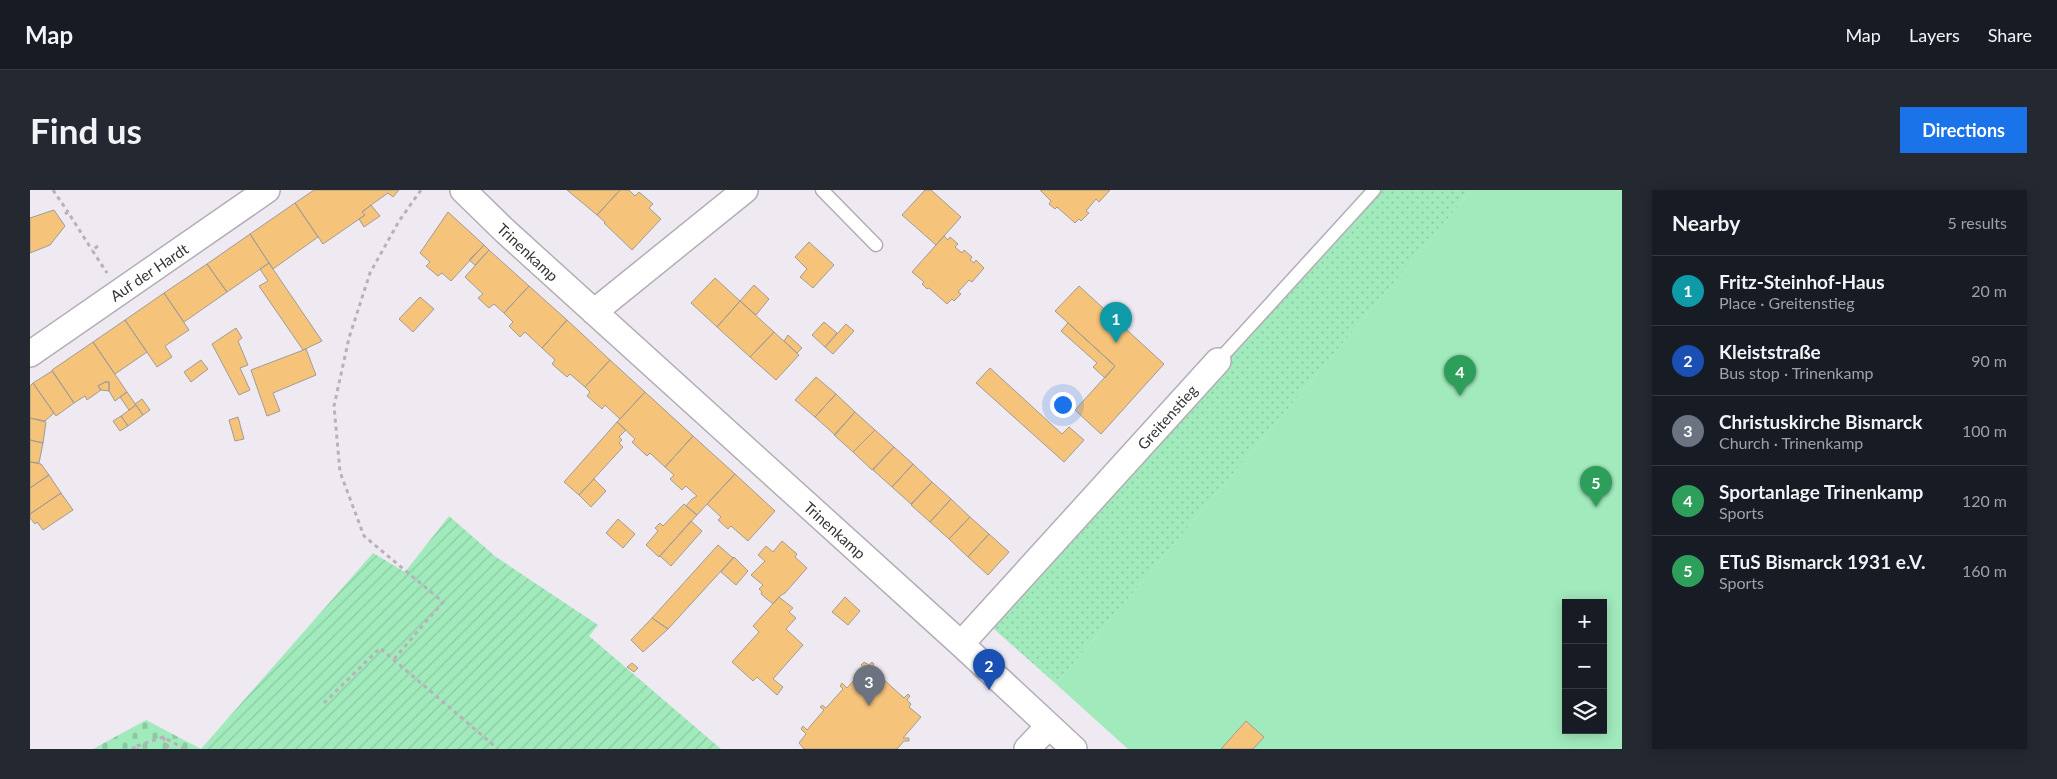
<!DOCTYPE html>
<html lang="en">
<head>
<meta charset="utf-8">
<style>
	:root { --surface:#171b24; --page:#242831; --text:#f1f3f6; --muted:#9ea1a6; --line:#363941; --accent:#1a73e8 }
	body { margin:0; font-family:Lato,sans-serif; background:var(--page); color:var(--text) }
	.controls { position:absolute; right:15px; bottom:15px; display:grid; overflow:hidden; border-radius:0px; box-shadow:0 2px 12px #0003 }
	.controls button { width:45px; height:45px; display:grid; place-items:center; padding:0; border:0; border-bottom:1px solid var(--line); background:var(--surface); color:var(--text); font:25px sans-serif }
	.you { position:absolute; left:1032px; top:214px; width:18px; height:18px; margin:-12px; border:4px solid #fff; border-radius:50%; background:#1a73e8; box-shadow:0 0 0 8px #1a73e833 }
	.badge { display:grid; place-items:center; width:32px; height:32px; border-radius:50%; background:var(--accent); color:#fff; font-size:16px; font-weight:700 }
	.pin { position:absolute; translate:-50% -41px; filter:drop-shadow(0 1px 2px #0008) }
	.pin::after { content:''; position:absolute; top:26px; width:18px; height:15px; background:inherit; clip-path:polygon(0 0,100% 0,50% 100%) }
	.list { margin:0; padding:0; list-style:none }
	h2 { display:flex; justify-content:space-between; align-items:center; height:65px; margin:0; padding:0 20px; font-size:21px }
	h2 small { font-size:16px; font-weight:400; color:var(--muted) }
	.list li { display:grid; grid-template-columns:32px 1fr auto; gap:15px; align-items:center; box-sizing:border-box; height:70px; padding:0 20px; border-top:1px solid var(--line) }
	.list b { display:block; font-size:19px; white-space:nowrap }
	.list p { margin:0; font-size:16px; white-space:nowrap; color:var(--muted) }
	.list em { font-size:16px; font-style:normal; color:var(--muted) }
	.icon { flex:none; width:28px; height:28px; fill:none; stroke:currentColor; stroke-width:2; stroke-linecap:round; stroke-linejoin:round }
	.map { position:relative; flex:none; width:1592px; height:559px; overflow:hidden; border-radius:0px }
	header { display:flex; align-items:center; gap:30px; box-sizing:border-box; height:70px; padding:0 25px; background:var(--surface); border-bottom:1px solid var(--line) }
	header strong { font-size:24px }
	nav { display:flex; gap:28px; margin-inline-start:auto; font-size:18px }
	.intro { display:flex; align-items:center; justify-content:space-between; box-sizing:border-box; height:120px; padding:0 30px }
	h1 { margin:0; font-size:35px }
	.button { padding:12px 22px; border-radius:0px; background:var(--accent); color:#fff; font-size:18px; font-weight:700 }
	main { display:flex; gap:30px; padding:0 30px }
	aside { flex:1; background:var(--surface); border-radius:0px; box-shadow:0 2px 12px #0003 }
	.map>svg:first-child { display:block }
</style>
</head>
<body>
<header>
<strong>Map</strong>
<nav><a>Map</a><a>Layers</a><a>Share</a></nav>
</header>
<div class="intro"><h1>Find us</h1><a class="button">Directions</a></div>
<main>
<div class="map">
<svg width="1592" height="559" viewBox="0 0 1592 559">
	<defs>
		<pattern id="cemetery-stones" width="16" height="16" patternUnits="userSpaceOnUse" patternTransform="scale(1.25)"><rect width="16" height="16" fill="#a1eabc"/><path d="M2 7V4a2 2 0 0 1 4 0v3zM10 15v-3a2 2 0 0 1 4 0v3z" fill="#8bc9a2"/></pattern>
		<pattern id="park-dots" width="8" height="8" patternUnits="userSpaceOnUse" patternTransform="scale(1.25)"><rect width="8" height="8" fill="#a1eabc"/><path d="M2 2h.1M6 6h.1" fill="none" stroke="#8bc9a2" stroke-width="1.8" stroke-linecap="round"/></pattern>
		<pattern id="garden-furrows" width="10" height="10" patternUnits="userSpaceOnUse" patternTransform="scale(1.25)"><rect width="10" height="10" fill="#a1eabc"/><path d="M-1 1l2-2M0 10L10 0M9 11l2-2" fill="none" stroke="#8bc9a2"/></pattern>
	</defs>
	<rect width="100%" height="100%" fill="#efe9f1"/>
	<!-- cemetery -->
	<path fill="url(#cemetery-stones)" d="M116,530L171,559H63Z"/>
	<!-- park -->
	<path fill="url(#park-dots)" d="M1338,0H1442L1026,494L955,431Z"/>
	<!-- garden -->
	<path fill="url(#garden-furrows)" d="M419,326L466,367L568,435L559,446L691,559H171L343,363L375,382Z"/>
	<!-- pitch -->
	<path fill="#a1eabc" fill-rule="evenodd" d="M1442,0H1592V559H1098L1026,494ZM1536,413H1573V540H1536Z"/>
	<!-- building -->
	<path fill="#f5c37a" stroke="#a19c95" d="M284,0H369L363,7L358,3L341,15L332,22L335,25L293,54L265,13Z
		M537,0H590L567,25Z
		M590,0H599L605,6L609,2L623,14L619,18L631,29L602,60L574,33L575,32L567,25Z
		M895,0H901L931,27L906,55L872,25Z
		M1010,0H1080L1069,12L1066,9L1056,21L1059,23L1051,31L1049,29L1045,33L1027,17L1025,19L1019,14L1021,11Z
		M265,13L288,47L243,79L220,44Z
		M341,15L350,26L334,37L329,29L335,25L332,22Z
		M24,20L35,36L20,55L0,63V28Z
		M418,22L454,55L421,91L412,83L408,86L396,76L400,72L390,63Z
		M220,44L239,73L197,102L177,74Z
		M914,46L918,50L920,47L928,54L925,57L932,63L934,60L942,67L940,70L944,73L946,70L954,78L942,92L939,90L928,102L931,104L924,111L922,109L917,114L899,98L897,99L892,94L894,92L882,82Z
		M779,52L804,75L783,98L770,87L777,79L765,67Z
		M454,55L459,60L445,75L439,70Z
		M459,60L499,96L474,123L464,114L459,118L448,108L453,104L435,87Z
		M239,73L243,79L292,151L273,160L229,96L238,91L230,79Z
		M177,74L197,102L154,132L134,103Z
		M685,88L710,111L687,137L661,113Z
		M724,95L739,109L726,125L710,111Z
		M499,96L537,130L512,158L495,142L490,147L479,136L483,132L474,123Z
		M1049,96L1134,174L1071,244L1045,220L1085,176L1025,121Z
		M134,103L159,140L135,156L142,167L127,177L95,130Z
		M390,107L404,119L383,142L369,129Z
		M710,111L744,142L720,167L687,137Z
		M95,130L117,162L85,184L63,152Z
		M537,130L580,170L555,197L540,184L537,187L522,174L525,170L512,158Z
		M794,132L807,143L795,157L782,145Z
		M1038,133L1085,176L1075,188L1063,177L1067,173L1031,141Z
		M816,134L824,141L803,164L795,157Z
		M206,138L212,148L208,151L218,175L210,178L220,200L209,205L182,154Z
		M744,142L769,165L746,190L720,167Z
		M758,145L772,158L767,163L754,151Z
		M63,152L97,202L85,211L79,201V192H75L68,196L71,200L57,210L55,206L44,213L22,180Z
		M276,159L286,185L243,203L250,221L237,226L221,180Z
		M171,170L178,179L161,192L154,182Z
		M580,170L615,202L590,229L575,215L572,219L557,206L560,202L555,197Z
		M960,178L1032,244L1039,237L1054,250L1034,272L946,193Z
		M22,181L44,213L26,226L3,193Z
		M786,187L806,204L785,227L765,210Z
		M75,192H79V201L71,200L68,196Z
		M3,193L24,223L15,231L0,228V196Z
		M97,202L106,215L99,220L90,207Z
		M615,202L663,246L635,277L620,263L617,266L602,252L605,249L587,232Z
		M806,204L825,222L805,245L785,227Z
		M112,209L120,220L113,225L105,214Z
		M106,215L113,225L98,236L91,226Z
		M825,222L845,240L823,262L804,245Z
		M91,226L98,236L90,241L83,231Z
		M208,227L214,249L205,251L199,230Z
		M0,228L16,232L13,253L0,250Z
		M587,232L596,240L589,247L592,250L589,253L593,257L549,305L534,292Z
		M845,240L864,257L842,280L823,262Z
		M663,246L705,284L667,325L656,316L662,309L667,306L656,296L652,300L640,289L644,285L635,277Z
		M0,250L13,253L9,273L0,272Z
		M864,257L883,274L862,297L843,280Z
		M0,272L11,274L19,285L0,298Z
		M883,274L902,292L881,314L862,297Z
		M705,284L745,321L718,351L701,336L698,339L688,330L691,327L677,314Z
		M19,285L31,303L0,324V298Z
		M564,289L576,301L561,317L549,305Z
		M902,292L921,309L900,332L881,315Z
		M31,303L43,320L13,340L7,332L5,334L0,328V324Z
		M921,309L940,327L919,349L900,332Z
		M654,314L667,325L629,367L616,355L628,341L625,338L630,333L633,336Z
		M940,327L959,344L938,367L919,349Z
		M588,329L605,344L593,358L576,343Z
		M661,331L672,341L641,376L630,366Z
		M959,344L979,362L958,385L938,367Z
		M752,351L767,364L765,367L777,378L755,403L750,406L743,414L731,404L732,402L729,399L733,395L721,385L735,371L728,365L736,356L743,362Z
		M688,355L703,368L638,439L622,428Z
		M704,367L718,381L706,395L691,382Z
		M749,407L763,418L759,422L766,428L756,439L773,455L743,489L753,497L747,505L727,487L723,491L702,472L729,442L723,436Z
		M815,407L830,421L818,435L802,422Z
		M622,428L638,439L613,462L601,450Z
		M834,472L839,475L842,472L844,474L841,478L874,508L878,504L880,506L877,510L881,514L879,517L891,527L873,548H879V551H874L867,559H774L769,553L776,544L771,539L773,536L777,540L794,520L790,517L792,515L796,518L813,499L810,496L812,493L817,498L835,478L831,475Z
		M602,473L608,478L604,482L597,477Z
		M1216,531L1234,547L1223,559H1191Z"/>
	<g fill="none" stroke-linecap="round" stroke-linejoin="round">
		<!-- service casing -->
		<g stroke="#b3aeb5" stroke-width="15">
			<path id="service" d="M792,0L846,55
				M1188,171L1344,0"/>
		</g>
		<!-- minor casing -->
		<g stroke="#b3aeb5" stroke-width="28">
			<path id="minor" d="M433,0L475,41L931,454L1044,559
				M564,122L715,0
				M0,164L237,0
				M931,454L1188,171
				M997,559L1019,536"/>
		</g>
		<!-- path -->
		<path stroke="#b7b2b9" stroke-width="3" stroke-dasharray="4 4" stroke-linecap="butt" d="M23,0L38,22
			M35,24L38,22L62,60
			M68,56L62,60L77,83
			M364,469L413,412L334,346L310,282L304,216L319,148L340,83L369,31L391,0
			M294,513L350,458L468,559
			M133,547L139,559
			M107,556L133,547L155,559
			M102,559L107,556L108,559"/>
		<!-- service -->
		<use href="#service" stroke="#fff" stroke-width="12"/>
		<!-- minor -->
		<use href="#minor" stroke="#fff" stroke-width="25"/>
	</g>
	<g text-anchor="middle" dominant-baseline="central" stroke-width="4" stroke-linejoin="round" paint-order="stroke">
		<!-- street labels -->
		<g font-size="15" fill="#363336" stroke="#fff">
			<text transform="translate(498 62) rotate(43)">Trinenkamp</text>
			<text transform="translate(119 82) rotate(-34)">Auf der Hardt</text>
			<text transform="translate(1137 227) rotate(-48)">Greitenstieg</text>
			<text transform="translate(805 340) rotate(42)">Trinenkamp</text>
		</g>
	</g>
</svg>
<div class="controls">
<button>+</button>
<button>−</button>
<button><svg class="icon" aria-label="layers" viewBox="0 0 24 24"><path d="M12 4l9 5-9 5-9-5zM3 14l9 5 9-5"/></svg></button>
</div>
<div class="you"></div>
<div class="pin badge" style="left:1086px;top:153px;background:#0f9aa8">1</div>
<div class="pin badge" style="left:959px;top:500px;background:#1a4fb4">2</div>
<div class="pin badge" style="left:839px;top:516px;background:#6b7280">3</div>
<div class="pin badge" style="left:1430px;top:206px;background:#2e9e5b">4</div>
<div class="pin badge" style="left:1566px;top:317px;background:#2e9e5b">5</div>
</div>
<aside>
<h2>Nearby<small>5 results</small></h2>
<ul class="list">
<li><span class="badge" style="background:#0f9aa8">1</span><div><b>Fritz-Steinhof-Haus</b><p>Place · Greitenstieg</p></div><em>20 m</em></li>
<li><span class="badge" style="background:#1a4fb4">2</span><div><b>Kleiststraße</b><p>Bus stop · Trinenkamp</p></div><em>90 m</em></li>
<li><span class="badge" style="background:#6b7280">3</span><div><b>Christuskirche Bismarck</b><p>Church · Trinenkamp</p></div><em>100 m</em></li>
<li><span class="badge" style="background:#2e9e5b">4</span><div><b>Sportanlage Trinenkamp</b><p>Sports</p></div><em>120 m</em></li>
<li><span class="badge" style="background:#2e9e5b">5</span><div><b>ETuS Bismarck 1931 e.V.</b><p>Sports</p></div><em>160 m</em></li>
</ul>
</aside>
</main>
</body>
</html>
